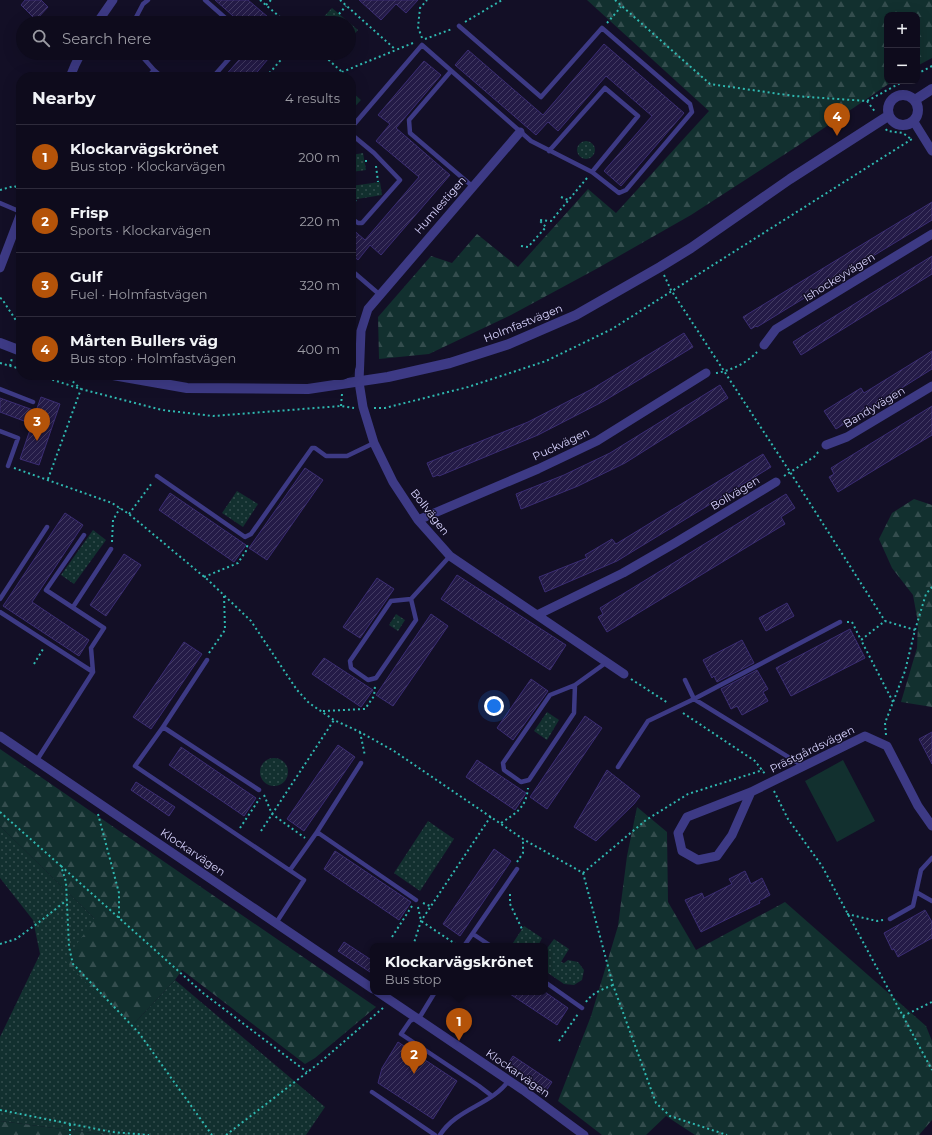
<!DOCTYPE html>
<html lang="en">
<head>
<meta charset="utf-8">
<style>
	:root { --surface:#0e0b1c; --page:#1c1929; --text:#f1f3f6; --muted:#9b9ba3; --line:#2e2b3b; --accent:#b45309 }
	body { margin:0; font-family:Montserrat,sans-serif; background:var(--page); color:var(--text) }
	.controls { position:absolute; right:12px; top:12px; display:grid; overflow:hidden; border-radius:8px; box-shadow:0 4px 16px #0002 }
	.controls button { width:36px; height:36px; display:grid; place-items:center; padding:0; border:0; border-bottom:1px solid var(--line); background:var(--surface); color:var(--text); font:20px sans-serif }
	.you { position:absolute; left:494px; top:706px; width:14px; height:14px; margin:-10px; border:3px solid #fff; border-radius:50%; background:#1a73e8; box-shadow:0 0 0 6px #1a73e833 }
	.badge { display:grid; place-items:center; width:26px; height:26px; border-radius:50%; background:var(--accent); color:#fff; font-size:13px; font-weight:700 }
	.pin { position:absolute; translate:-50% -33px; filter:drop-shadow(0 1px 2px #0008) }
	.pin::after { content:''; position:absolute; top:21px; width:14px; height:12px; background:inherit; clip-path:polygon(0 0,100% 0,50% 100%) }
	.popup { position:absolute; left:370px; top:943px; width:178px; height:52px; box-sizing:border-box; display:grid; place-content:center; border-radius:8px; background:var(--surface); filter:drop-shadow(0 1px 3px #0005); font-size:13px; white-space:nowrap; color:var(--muted) }
	.popup b { font-size:15px; color:var(--text) }
	.popup::after { content:''; position:absolute; left:50%; top:100%; margin-left:-8px; border:8px solid transparent; border-top-color:var(--surface) }
	.list { margin:0; padding:0; list-style:none }
	h2 { display:flex; justify-content:space-between; align-items:center; height:52px; margin:0; padding:0 16px; font-size:17px }
	h2 small { font-size:13px; font-weight:400; color:var(--muted) }
	.list li { display:grid; grid-template-columns:26px 1fr auto; gap:12px; align-items:center; box-sizing:border-box; height:64px; padding:0 16px; border-top:1px solid var(--line) }
	.list b { display:block; font-size:15px; white-space:nowrap }
	.list p { margin:0; font-size:13px; white-space:nowrap; color:var(--muted) }
	.list em { font-size:13px; font-style:normal; color:var(--muted) }
	.icon { flex:none; width:22px; height:22px; fill:none; stroke:currentColor; stroke-width:2; stroke-linecap:round; stroke-linejoin:round }
	.map { position:relative; flex:none; width:932px; height:1135px; overflow:hidden }
	.search { position:absolute; background:var(--surface); box-shadow:0 4px 16px #0002; left:16px; top:16px; width:340px; height:44px; display:flex; align-items:center; gap:10px; box-sizing:border-box; padding:0 14px; border-radius:22px; color:var(--muted); font-size:15px }
	.panel { position:absolute; background:var(--surface); box-shadow:0 4px 16px #0002; left:16px; top:72px; width:340px; height:308px; border-radius:16px }
	.map>svg:first-child { display:block }
</style>
</head>
<body>
<div class="map">
<svg width="932" height="1135" viewBox="0 0 932 1135">
	<defs>
		<pattern id="grass-dots" width="8" height="8" patternUnits="userSpaceOnUse"><rect width="8" height="8" fill="#12302f"/><path d="M2 2h.1M6 6h.1" fill="none" stroke="#344d4e" stroke-width="1.8" stroke-linecap="round"/></pattern>
		<pattern id="forest-firs" width="22" height="20" patternUnits="userSpaceOnUse"><rect width="22" height="20" fill="#12302f"/><path d="M5 1l3.5 6h-7zM16 11l3.5 6h-7z" fill="#344d4e"/></pattern>
		<pattern id="building-hatch" width="6" height="6" patternUnits="userSpaceOnUse"><rect width="6" height="6" fill="#241b47"/><path d="M-1 1l2-2M0 6l6-6M5 7l2-2" fill="none" stroke="#433b63"/></pattern>
	</defs>
	<rect width="100%" height="100%" fill="#130f26"/>
	<!-- grass -->
	<path fill="url(#grass-dots)" d="M332,8L358,30L349,40V23H318Z
		M577 150a9 9 0 1 1 18 0a9 9 0 1 1-18 0Z
		M363,153L366,170L351,172V155Z
		M380,182L382,195L351,200V186Z
		M237,491L258,504L243,527L222,513Z
		M93,530L106,540L74,584L61,575Z
		M396,614L405,620L398,631L389,625Z
		M547,712L559,720L547,740L534,731Z
		M260 772a14 14 0 1 1 28 0a14 14 0 1 1-28 0Z
		M428,821L454,839L420,891L394,873Z
		M0,826L95,919L129,1029L175,980L325,1107L306,1135H108L0,1121V1037L40,954L33,920L0,878Z
		M524,926L542,938L538,946H511Z
		M554,939L569,949L561,962L564,963L568,960L578,962L584,970L582,980L574,985L564,984L545,971V951Z"/>
	<!-- forest -->
	<path fill="url(#forest-firs)" d="M587,0H932V58L917,66V15H887V81H893L799,145L691,215L598,268L511,315L429,354L379,359L378,317L431,256L452,263L477,234L518,267L588,189L616,213L709,111Z
		M914,499L932,505V707L901,702L917,648L918,623L913,595L892,568L879,539L892,513Z
		M0,749L376,1007L315,1058L305,1064L182,970L175,980L129,1029L65,960L95,919L0,826Z
		M637,807L667,832L668,902L696,950L785,902L926,1026L932,1041V1120L919,1135H695L666,1116L646,1135H602L558,1101L591,1016L618,926L627,856Z
		M0,1121L108,1135H0Z"/>
	<!-- garden -->
	<path fill="#12302f" d="M351,91L361,100L351,111Z
		M843,760L875,821L837,842L805,781Z"/>
	<!-- building -->
	<path fill="url(#building-hatch)" stroke="#3b2d73" d="M25,0H41L48,7L36,20L21,5Z
		M215,0H248L275,23H241Z
		M359,0H418L406,13L396,4L381,20Z
		M604,44L684,113L621,186L604,171L652,116L606,76L558,131L548,122L536,135L455,65L468,50L543,115Z
		M245,53H273L253,77H224Z
		M424,61L441,75L396,128L450,175L381,255L370,245L358,260L351,254V228L365,240L419,177L376,141L390,124L378,115Z
		M932,202V220L757,327L756,326L751,329L743,317Z
		M932,256V274L801,355L793,342Z
		M684,333L693,347L604,401L538,435L439,476L438,475L433,477L427,463L528,422L592,389Z
		M932,351V369L836,429L824,411L861,388L864,393Z
		M720,385L728,398L625,463L578,486L521,509L516,494L564,475L610,453Z
		M41,397L60,404L39,465L20,459L32,424L0,412V398L36,411Z
		M932,406V435L838,492L829,477L834,474L831,468Z
		M763,454L771,467L617,561L545,592L539,577L587,558L585,555L612,539L616,544Z
		M305,468L323,480L267,560L249,548Z
		M170,493L246,545L234,562L159,510Z
		M786,494L795,508L781,517L785,524L607,632L598,617L603,614L600,608Z
		M65,513L83,525L32,602L89,640L79,656L3,606Z
		M124,554L141,565L106,616L90,605Z
		M457,575L566,645L550,670L441,599Z
		M377,578L394,589L360,638L343,627Z
		M787,603L794,616L766,631L759,618Z
		M431,614L448,626L393,706L376,695Z
		M850,629L865,658L791,696L776,668Z
		M742,640L754,663L717,682L714,676L712,678L703,660Z
		M184,642L202,654L151,729L133,717Z
		M324,658L373,690L361,707L312,674Z
		M757,670L768,689L763,692L768,701L742,715L737,706L731,709L721,689Z
		M531,679L548,691L513,740L497,728Z
		M585,716L602,728L547,809L530,797Z
		M932,732V764L919,739Z
		M338,745L355,757L304,831L287,819Z
		M181,747L256,798L244,816L169,765Z
		M477,760L526,793L515,810L466,777Z
		M607,770L640,796L634,804L596,841L574,827Z
		M136,782L175,807L169,816L131,790Z
		M494,849L511,861L460,936L443,924Z
		M335,851L411,902L399,920L324,869Z
		M745,871L751,884L762,878L770,895L759,901L760,903L701,932L685,900L702,893L704,898L732,884L729,879Z
		M925,910L932,922V938L898,957L894,949L892,950L884,933Z
		M344,942L373,961V974L338,951Z
		M507,992H545L568,1008L557,1025Z
		M398,1042L457,1081L433,1119L378,1083L382,1068Z
		M513,1056L552,1082L546,1091L507,1065Z"/>
	<g fill="none" stroke-linecap="round" stroke-linejoin="round">
		<!-- path -->
		<path stroke="#2fb8b0" stroke-width="2" stroke-dasharray="2 3" stroke-linecap="butt" d="M260,0L287,23
			M340,0L396,50
			M615,0L710,84L794,96L867,101L904,81
			M266,5L271,0
			M339,14L346,6
			M465,22L502,0
			M607,23L621,7
			M422,38L418,27L420,8L427,0
			M425,39L452,29
			M321,53L342,72
			M917,74L932,66
			M266,77L287,53
			M333,77L342,72L413,43
			M867,101L876,113
			M886,129L887,131L903,133L911,139
			M365,161H370
			M376,166L378,182
			M0,190L14,186L21,189
			M561,197L568,200
			M351,205L357,199
			M521,246L528,247L546,227L539,220L551,221L587,178
			M664,275L671,290L790,472L885,621
			M0,298L2,299L17,322L21,325
			M17,338L21,333
			M0,363L21,369
			M10,366L12,358
			M716,373C730,371 747,363 757,352
			M38,375L81,389L162,410L213,416L341,406L354,408
			M341,406L342,394
			M374,408H385L468,387L546,361L612,329L912,139
			M14,468L112,503L129,514L208,580L251,621L297,690L309,703L334,720L360,732L394,751L523,839L583,873L613,985L656,1103L670,1116L727,1135
			M784,476L814,457L819,451
			M48,479L81,389L70,379L57,375
			M129,514L152,483
			M112,542L113,520L120,508
			M204,577L238,563L246,551L248,543
			M847,622H852L861,640
			M209,653L225,630L224,594
			M34,664L43,649
			M631,679L668,703
			M893,702L861,640L885,621L915,630
			M323,711L365,709L374,696L375,686
			M683,713L755,761L765,774
			M360,732L365,756
			M886,735L885,723L905,671L915,630L926,594L932,587
			M774,791L788,819L822,866L932,1070
			M264,795L272,814L305,838
			M0,812L61,866L66,882L69,947L73,964L139,1033L212,1135
			M98,814L119,893V918
			M501,823C516,813 526,808 528,788
			M240,828L260,798
			M261,831L334,720
			M517,862L523,853V839
			M61,866L203,993L307,1072
			M583,873L646,820L688,794L763,770
			M510,894V904L522,929
			M423,903L430,906
			M418,907L421,921L457,945
			M847,914L877,921L883,920
			M392,937L412,906
			M0,944L16,939L38,923L67,900
			M413,946L421,921L491,816
			M586,1002C592,993 603,989 613,985
			M903,1016L932,1002
			M559,1041L578,1014
			M0,1110L112,1132L149,1135
			M70,1124V1135
			M226,1135L318,1064L383,1008"/>
		<!-- service -->
		<path stroke="#3d3a85" stroke-width="4.5" d="M205,0L231,23
			M133,23L143,4L148,0
			M459,26L541,97L602,28L690,104L692,112L626,190L619,193L592,172
			M139,53L154,70
			M451,71L409,120L410,133L472,186
			M148,77L154,70L162,77
			M213,77L234,53
			M351,128L422,45L531,141L592,172L638,116L605,88L549,151
			M351,134L374,153L400,180L362,223H358L351,218
			M0,203L21,212
			M351,270L379,294
			M0,389L33,402
			M0,431L18,438L8,466
			M157,476L245,537L251,534L312,448H315L326,456H347L374,443
			M0,599L47,527
			M411,599L391,601L350,661L351,668L368,680L376,678L416,620L411,599L450,556
			M73,607L111,549
			M0,612L93,672
			M207,660L163,727L259,790
			M685,680L694,699L803,766
			M575,685L550,695L503,763L504,770L521,782L529,780L574,713L575,685L607,662
			M163,727L135,766L304,880L276,923
			M37,760L93,672L91,648L104,628L46,590L84,535
			M618,767L648,721L694,699L840,622
			M317,832L416,900
			M290,870L317,832L361,763
			M916,892L932,901
			M890,919L913,906L921,870L932,858
			M473,934L491,946
			M464,946L517,869
			M545,982L582,1008
			M435,992L421,1015L410,1021L401,1034L479,1086L492,1096
			M372,1092L435,1135
			M440,1135C457,1108 492,1105 509,1080"/>
		<!-- minor -->
		<path stroke="#3d3a85" stroke-width="9" d="M97,23L113,0
			M70,77L75,65L81,53
			M914,122L932,151
			M520,132L368,309L361,331L359,382L363,407L374,443L393,482L418,520L450,556L624,674
			M0,268L21,213
			M764,345L776,329L932,234
			M826,445L847,437L932,386
			M418,520L538,469L597,441L706,373
			M537,615L623,573L675,543L776,482
			M0,736L373,989
			M751,792L732,835L717,856L698,860L682,851L678,833L687,817L751,792L865,736L887,746L918,806L932,826
			M378,992L523,1090L584,1135"/>
		<!-- tertiary -->
		<path stroke="#3d3a85" stroke-width="10" d="M888 110a15 15 0 1 1 30 0a15 15 0 1 1-30 0Z
			M915,100L932,89
			M0,343L21,351
			M113,375L187,388L308,389L388,377L450,363L509,344L576,315L660,267L691,248L790,179L888,116"/>
	</g>
	<g text-anchor="middle" dominant-baseline="central" stroke-width="3" stroke-linejoin="round" paint-order="stroke">
		<!-- street labels -->
		<g font-size="11" fill="#d9d4ff" stroke="#130f26">
			<text transform="translate(440 205) rotate(-49)">Humlestigen</text>
			<text transform="translate(839 277) rotate(-32)">Ishockeyvägen</text>
			<text transform="translate(523 323) rotate(-22)">Holmfastvägen</text>
			<text transform="translate(874 407) rotate(-31)">Bandyvägen</text>
			<text transform="translate(561 444) rotate(-25)">Puckvägen</text>
			<text transform="translate(735 493) rotate(-31)">Bollvägen</text>
			<text transform="translate(430 512) rotate(52)">Bollvägen</text>
			<text transform="translate(812 749) rotate(-26)">Prästgårdsvägen</text>
			<text transform="translate(193 852) rotate(34)">Klockarvägen</text>
			<text transform="translate(518 1073) rotate(35)">Klockarvägen</text>
		</g>
	</g>
</svg>
<div class="controls">
<button>+</button>
<button>−</button>
</div>
<div class="you"></div>
<div class="pin badge" style="left:459px;top:1041px">1</div>
<div class="popup"><b>Klockarvägskrönet</b>Bus stop</div>
<div class="pin badge" style="left:414px;top:1074px">2</div>
<div class="pin badge" style="left:37px;top:441px">3</div>
<div class="pin badge" style="left:837px;top:136px">4</div>
<div class="search"><svg class="icon" aria-label="search" viewBox="0 0 24 24"><circle cx="10" cy="10" r="6"/><path d="M15 15l6 6"/></svg>Search here</div>
<section class="panel">
<h2>Nearby<small>4 results</small></h2>
<ul class="list">
<li><span class="badge">1</span><div><b>Klockarvägskrönet</b><p>Bus stop · Klockarvägen</p></div><em>200 m</em></li>
<li><span class="badge">2</span><div><b>Frisp</b><p>Sports · Klockarvägen</p></div><em>220 m</em></li>
<li><span class="badge">3</span><div><b>Gulf</b><p>Fuel · Holmfastvägen</p></div><em>320 m</em></li>
<li><span class="badge">4</span><div><b>Mårten Bullers väg</b><p>Bus stop · Holmfastvägen</p></div><em>400 m</em></li>
</ul>
</section>
</div>
</body>
</html>
